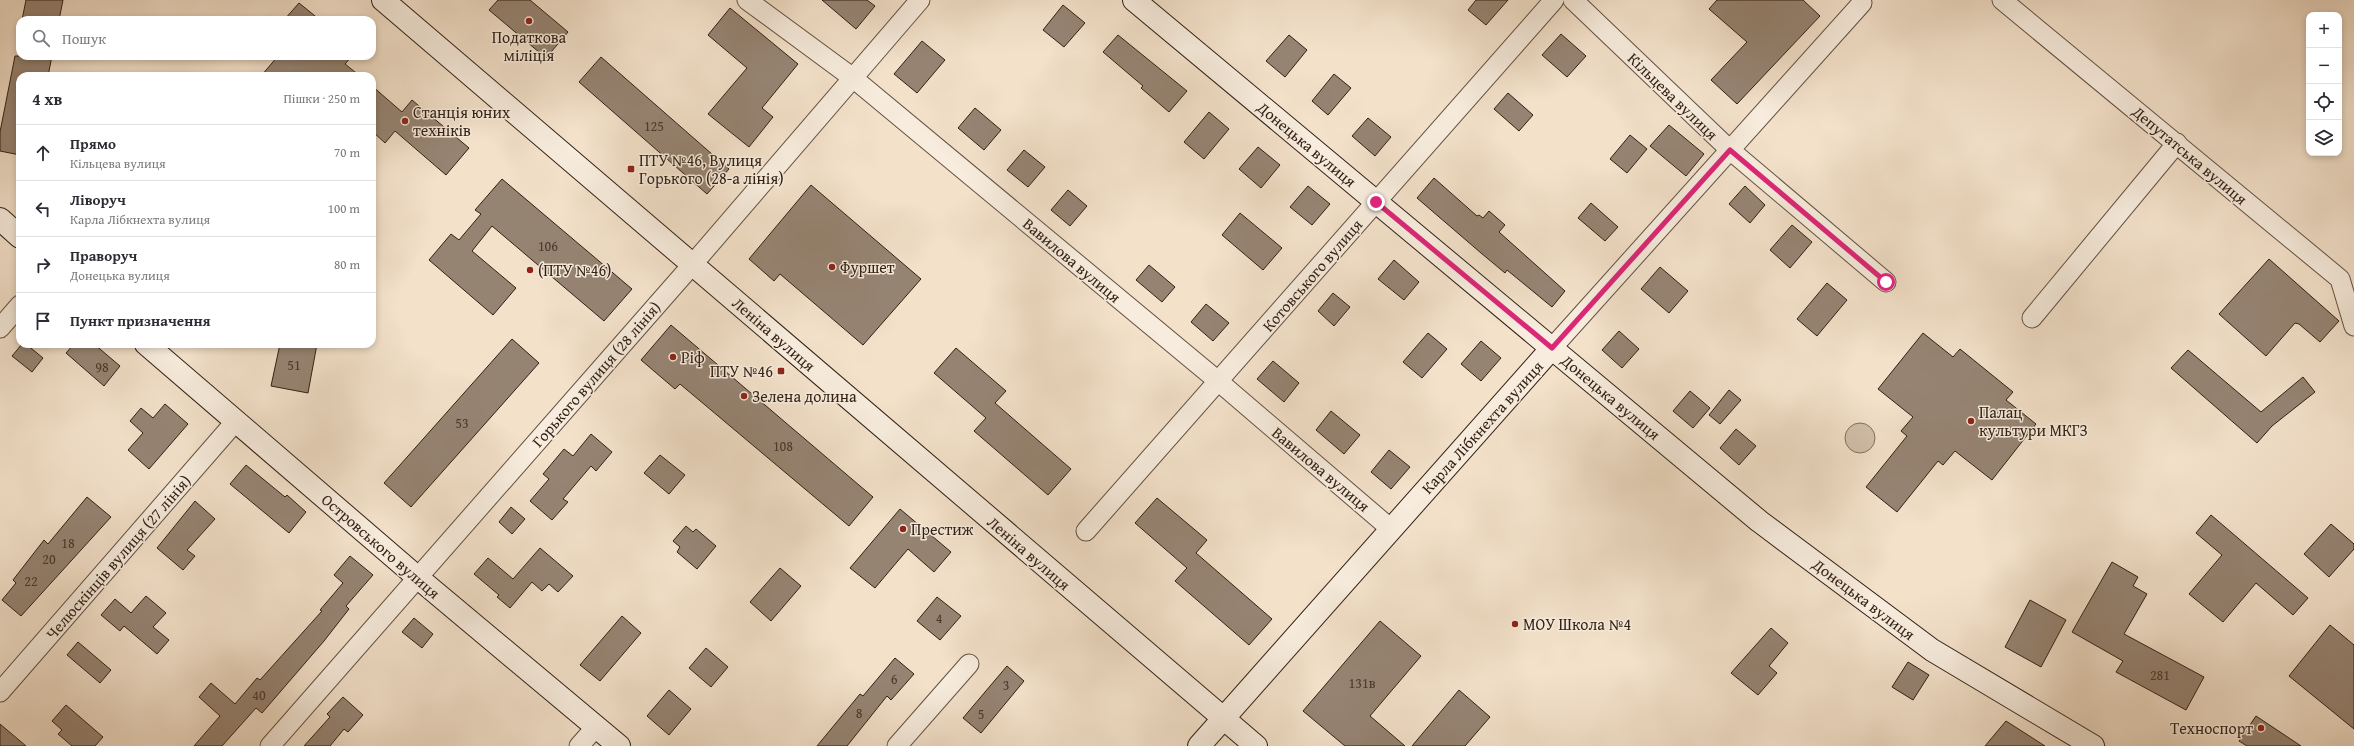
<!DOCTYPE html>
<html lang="uk">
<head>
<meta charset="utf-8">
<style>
	:root { --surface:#fff; --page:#f7f7f7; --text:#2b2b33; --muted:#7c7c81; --line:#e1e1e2 }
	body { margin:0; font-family:"Gentium Book Plus",serif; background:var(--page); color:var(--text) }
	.controls { position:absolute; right:12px; top:12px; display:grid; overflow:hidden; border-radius:8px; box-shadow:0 2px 6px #0003 }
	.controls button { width:36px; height:36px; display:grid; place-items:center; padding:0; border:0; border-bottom:1px solid var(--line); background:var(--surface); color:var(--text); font:20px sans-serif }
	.stop { position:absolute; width:12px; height:12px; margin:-9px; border:3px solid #db2777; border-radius:50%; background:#fff }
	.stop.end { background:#db2777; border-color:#fff; box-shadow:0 1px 4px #0008 }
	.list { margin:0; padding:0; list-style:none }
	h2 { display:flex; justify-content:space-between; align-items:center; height:52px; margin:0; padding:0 16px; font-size:17px }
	h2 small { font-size:13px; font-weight:400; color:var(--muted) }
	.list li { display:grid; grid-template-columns:26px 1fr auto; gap:12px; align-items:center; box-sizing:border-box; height:56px; padding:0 16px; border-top:1px solid var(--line) }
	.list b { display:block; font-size:15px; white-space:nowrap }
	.list p { margin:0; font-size:13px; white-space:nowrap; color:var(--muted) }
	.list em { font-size:13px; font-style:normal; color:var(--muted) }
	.icon { flex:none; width:22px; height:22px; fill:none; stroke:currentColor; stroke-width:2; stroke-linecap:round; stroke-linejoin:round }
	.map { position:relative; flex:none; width:2354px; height:746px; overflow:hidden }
	.search { position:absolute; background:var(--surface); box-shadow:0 2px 6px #0003; left:16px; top:16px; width:360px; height:44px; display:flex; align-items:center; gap:10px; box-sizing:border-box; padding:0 14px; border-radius:12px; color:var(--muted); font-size:15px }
	.panel { position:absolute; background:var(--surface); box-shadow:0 2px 6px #0003; left:16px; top:72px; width:360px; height:276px; border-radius:12px }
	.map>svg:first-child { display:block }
</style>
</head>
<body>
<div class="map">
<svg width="2354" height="746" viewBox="0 0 2354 746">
	<rect width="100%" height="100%" fill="#f3e1ca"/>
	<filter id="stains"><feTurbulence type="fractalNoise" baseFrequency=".005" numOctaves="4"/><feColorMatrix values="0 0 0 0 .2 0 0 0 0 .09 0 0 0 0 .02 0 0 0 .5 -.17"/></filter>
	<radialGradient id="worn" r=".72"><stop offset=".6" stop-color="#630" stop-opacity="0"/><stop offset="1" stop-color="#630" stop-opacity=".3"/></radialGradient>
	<!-- green -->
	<path fill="#d2c0ab" stroke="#827060" d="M1845 438a15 15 0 1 1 30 0a15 15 0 1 1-30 0Z"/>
	<!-- building -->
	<path fill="#968473" stroke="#311f14" d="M26,0H63L59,20H22Z
		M498,0H530L568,32L546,58L489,10Z
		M822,0H867L875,6L856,29Z
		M1476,0H1508L1486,25L1468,10Z
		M1717,0H1803L1820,16L1737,104L1711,80L1747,42L1709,9Z
		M299,3L320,20H284Z
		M1063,5L1085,23L1064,47L1043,30Z
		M730,8L798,64L762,108L773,117L749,147L708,114L747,68L708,35Z
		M1561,34L1586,56L1567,77L1542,55Z
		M1118,35L1187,91L1169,112L1141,88L1143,86L1103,52Z
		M1289,35L1307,50L1285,77L1266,61Z
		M922,41L945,60L917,93L894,74Z
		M15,56H52L48,76H20V155L0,151V132Z
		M278,56H352L345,64L360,76H261Z
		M601,57L729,169L707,194L579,82Z
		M1334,74L1351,88L1328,115L1312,101Z
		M372,86L402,112L412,100L469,148L446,175L395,131L385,143L372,131Z
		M1508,93L1533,115L1519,131L1494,109Z
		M975,108L1001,130L984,150L958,128Z
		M1209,112L1229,129L1204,159L1184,142Z
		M1368,118L1391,137L1375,156L1352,136Z
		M1669,125L1704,154L1686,176L1650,146Z
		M1630,135L1647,149L1627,173L1610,159Z
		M1258,147L1280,165L1261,188L1239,169Z
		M1024,150L1045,167L1028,187L1007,170Z
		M1434,178L1477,216L1479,215L1483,218L1489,211L1505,225L1499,232L1565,291L1552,307L1507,270L1505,273L1481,253L1417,198Z
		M502,179L632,289L604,321L492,226L472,251L516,288L493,315L429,260L451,234L459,240L481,214L475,210Z
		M811,185L921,279L863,345L780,274L774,281L749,259Z
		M1308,186L1330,204L1312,225L1290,207Z
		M1745,186L1765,205L1750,223L1729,204Z
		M1068,190L1087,206L1070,226L1051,210Z
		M1591,203L1618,227L1605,241L1578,218Z
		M1240,213L1282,248L1263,270L1222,235Z
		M1792,225L1812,242L1790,268L1770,250Z
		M2269,259L2339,321L2320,342L2299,324L2295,323L2266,356L2219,314Z
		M1394,260L1419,282L1404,300L1378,279Z
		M1149,265L1175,287L1162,302L1136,280Z
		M1660,267L1688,291L1669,313L1641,289Z
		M1827,283L1847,300L1817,336L1797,319Z
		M1333,293L1350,307L1334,326L1318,311Z
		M1206,304L1229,323L1213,341L1191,322Z
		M671,325L873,497L849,526L680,384L675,389L641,360Z
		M1619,331L1639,349L1622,368L1602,350Z
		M1428,333L1447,349L1422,378L1403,362Z
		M1923,333L1953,357L1960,349L2013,392L2006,400L2036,424L1992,480L1955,451L1943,465L1938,461L1897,512L1866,487L1907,436L1901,431L1913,417L1878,389Z
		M512,339L539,363L411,507L384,483Z
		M1481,341L1501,358L1481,381L1461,364Z
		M22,344H26L43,358L32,372L12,356Z
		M74,344H94L120,366L104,386L66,353Z
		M280,344H317L308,393L271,386Z
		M956,348L1006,391L995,403L1071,469L1048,495L974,431L986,418L934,373Z
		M2188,350L2261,412L2303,377L2315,392L2272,426L2257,443L2171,368Z
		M1273,361L1299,383L1284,402L1257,379Z
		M1729,390L1741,400L1720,424L1709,415Z
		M1690,391L1710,408L1693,428L1673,411Z
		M165,404L188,424L149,469L128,450L143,433L130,421L141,408L153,418Z
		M1331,411L1360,435L1344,454L1316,430Z
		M1736,429L1756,446L1739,465L1720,448Z
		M591,434L612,452L596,471L591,466L563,499L568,502L552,520L530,501L549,479L543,474L564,449L573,456Z
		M1389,450L1410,467L1391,489L1371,472Z
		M660,455L685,475L669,494L644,473Z
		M246,465L285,497L287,495L306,512L289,533L230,484Z
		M87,497L111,517L21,616L2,600L16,583L13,580L44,540L48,544Z
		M1157,498L1207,540L1196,553L1272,619L1249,645L1175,581L1187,568L1135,523Z
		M195,501L215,519L187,550L195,556L183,570L157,548Z
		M511,507L525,519L512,534L499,522Z
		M900,509L951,552L934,572L908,549L875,588L850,568Z
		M2211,515L2308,598L2293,615L2256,583L2223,622L2189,594L2222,555L2196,533Z
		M2331,524L2354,544V549L2329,577L2304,554Z
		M686,526L693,532L696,529L716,546L697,569L677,552L680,547L673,541Z
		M540,548L573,576L558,592L549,584L542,591L532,582L510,608L497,597L499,595L474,574L488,558L513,579Z
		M350,556L373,575L346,606L349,609L324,641L262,713L256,708L222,746H194L220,716L199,697L211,683L235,704L257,678L260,680L322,611L320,610L343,583L334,575Z
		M2112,562L2138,577L2133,586L2147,594L2124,634L2204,677L2186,710L2116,672L2123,661L2072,632Z
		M780,568L801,586L771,621L750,602Z
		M146,596L166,613L153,627L169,640L157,654L124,626L120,631L101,615L115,599L131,613Z
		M937,597L961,616L940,640L917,621Z
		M2030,600L2066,620L2041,667L2005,647Z
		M622,616L641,633L600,681L580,665Z
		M414,618L433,634L422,648L402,632Z
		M1380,621L1421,656L1370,716L1405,746H1345L1303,711Z
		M2330,625L2354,645V729L2289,676Z
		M1771,628L1788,643L1769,666L1777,673L1758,695L1731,673Z
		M78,642L111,670L100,683L67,655Z
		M706,648L728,667L711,687L689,668Z
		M895,658L914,674L891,700L887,696L847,746H817L860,694L863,696Z
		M1908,662L1929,675L1913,700L1892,687Z
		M1007,666L1024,681L981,733L963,718Z
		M669,690L691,709L669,735L647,716Z
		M1459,690L1490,717L1465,746H1412Z
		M343,697L363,715L348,732L344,729L330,746H304L330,717L327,714Z
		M66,705L103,737L95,746H72L58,734L62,730L52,721Z
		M2256,716L2301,746H2247L2239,741Z
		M2006,721L2045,746H1985Z
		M0,724L26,746H0Z"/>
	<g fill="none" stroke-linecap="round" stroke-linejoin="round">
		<!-- street casing -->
		<g stroke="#625042" stroke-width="21">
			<path id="street" d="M747,0L853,78L1218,381L1391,529
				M1573,0L1730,150L1886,282
				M2002,0L2340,279L2354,326
				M2032,318L2177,143
				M0,328L20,305
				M1552,348L1862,3
				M1086,531L1554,0
				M0,692L236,421
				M270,746L692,265L920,0
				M579,746L596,727
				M897,746L969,664"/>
		</g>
		<!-- secondary casing -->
		<g stroke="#311f14" stroke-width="24">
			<path id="secondary" d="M383,0L1256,746
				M1134,0L1759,521L1932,650L2093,746
				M0,219L20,237
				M146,344L417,577L619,746
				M1199,746L1552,348"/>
		</g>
		<!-- street -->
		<use href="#street" stroke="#f7ecdd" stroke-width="19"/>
		<!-- secondary -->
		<use href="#secondary" stroke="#f7ecdd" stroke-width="22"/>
	</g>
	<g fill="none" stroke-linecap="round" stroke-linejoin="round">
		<!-- route -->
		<path stroke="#db2777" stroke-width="5" d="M1376,202L1552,348L1730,150L1886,282"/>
	</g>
	<!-- markers -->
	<g fill="#8f2418" stroke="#f7ecdd" stroke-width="1.5">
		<circle cx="529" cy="21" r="4"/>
		<circle cx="405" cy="121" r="4"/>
		<rect x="627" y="165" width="8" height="8" rx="2"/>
		<circle cx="832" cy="267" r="4"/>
		<circle cx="530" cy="270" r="4"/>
		<circle cx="673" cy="357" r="4"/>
		<rect x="777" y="367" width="8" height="8" rx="2"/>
		<circle cx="744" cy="396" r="4"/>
		<circle cx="1971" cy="421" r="4"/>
		<circle cx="903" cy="529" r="4"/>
		<circle cx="1515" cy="624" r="4"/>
		<circle cx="2261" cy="728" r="4"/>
	</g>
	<g text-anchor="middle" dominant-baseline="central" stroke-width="3" stroke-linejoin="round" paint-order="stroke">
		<!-- number labels -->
		<g font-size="14" fill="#4a382c">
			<text x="654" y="126">125</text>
			<text x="548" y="246">106</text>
			<text x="294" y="365">51</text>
			<text x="102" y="367">98</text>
			<text x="462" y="423">53</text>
			<text x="783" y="446">108</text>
			<text x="68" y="543">18</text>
			<text x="49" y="559">20</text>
			<text x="31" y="581">22</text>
			<text x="939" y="618">4</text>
			<text x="2160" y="675">281</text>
			<text x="894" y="679">6</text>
			<text x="1362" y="683">131в</text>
			<text x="1006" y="685">3</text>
			<text x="259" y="695">40</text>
			<text x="859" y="713">8</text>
			<text x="981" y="714">5</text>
		</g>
		<!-- poi labels -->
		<g font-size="16" fill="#311f14" stroke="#f7ecdd" text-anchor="start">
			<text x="529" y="37" text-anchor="middle">Податкова<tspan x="529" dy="18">міліція</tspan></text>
			<text x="413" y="112">Станція юних<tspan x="413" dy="18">техніків</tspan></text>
			<text x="639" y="160">ПТУ №46, Вулиця<tspan x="639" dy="18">Горького (28-а лінія)</tspan></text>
			<text x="840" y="267">Фуршет</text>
			<text x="538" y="270">(ПТУ №46)</text>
			<text x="681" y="357">Ріф</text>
			<text x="773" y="371" text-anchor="end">ПТУ №46</text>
			<text x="752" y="396">Зелена долина</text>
			<text x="1979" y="412">Палац<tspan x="1979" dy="18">культури МКГЗ</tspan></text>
			<text x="911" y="529">Престиж</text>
			<text x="1523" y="624">МОУ Школа №4</text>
			<text x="2253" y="728" text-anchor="end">Техноспорт</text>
		</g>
		<!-- street labels -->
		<g font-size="16" fill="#311f14" stroke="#f7ecdd">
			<text transform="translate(1673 96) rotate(44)">Кільцева вулиця</text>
			<text transform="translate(1307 144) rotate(40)">Донецька вулиця</text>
			<text transform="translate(2190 155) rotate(40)">Депутатська вулиця</text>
			<text transform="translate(1072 260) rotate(40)">Вавилова вулиця</text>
			<text transform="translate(1312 275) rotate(-49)">Котовського вулиця</text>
			<text transform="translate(774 334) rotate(41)">Леніна вулиця</text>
			<text transform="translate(596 374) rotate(-49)">Горького вулиця (28 лiнiя)</text>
			<text transform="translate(1611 397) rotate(40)">Донецька вулиця</text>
			<text transform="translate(1482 427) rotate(-48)">Карла Лібкнехта вулиця</text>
			<text transform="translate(1321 469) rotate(40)">Вавилова вулиця</text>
			<text transform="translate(381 546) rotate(41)">Островського вулиця</text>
			<text transform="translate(1029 553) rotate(41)">Леніна вулиця</text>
			<text transform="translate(118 557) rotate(-49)">Челюскінців вулиця (27 лiнiя)</text>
			<text transform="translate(1864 599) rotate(37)">Донецька вулиця</text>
		</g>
	</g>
	<rect width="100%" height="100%" filter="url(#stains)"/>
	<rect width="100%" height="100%" fill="url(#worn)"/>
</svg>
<div class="controls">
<button>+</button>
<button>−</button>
<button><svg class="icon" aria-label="locate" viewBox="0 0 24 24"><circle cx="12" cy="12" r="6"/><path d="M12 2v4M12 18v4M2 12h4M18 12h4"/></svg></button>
<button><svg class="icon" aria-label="layers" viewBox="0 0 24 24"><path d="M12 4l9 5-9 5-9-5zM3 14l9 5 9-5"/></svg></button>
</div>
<div class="stop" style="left:1886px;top:282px"></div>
<div class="stop end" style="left:1376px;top:202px"></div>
<div class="search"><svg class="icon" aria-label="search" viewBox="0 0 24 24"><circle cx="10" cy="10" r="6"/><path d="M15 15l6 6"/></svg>Пошук</div>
<section class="panel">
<h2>4 хв<small>Пішки · 250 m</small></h2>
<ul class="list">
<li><svg class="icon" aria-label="ahead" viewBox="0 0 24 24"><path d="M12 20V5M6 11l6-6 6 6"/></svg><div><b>Прямо</b><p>Кільцева вулиця</p></div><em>70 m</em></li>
<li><svg class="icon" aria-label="left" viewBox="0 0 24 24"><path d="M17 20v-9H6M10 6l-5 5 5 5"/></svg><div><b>Ліворуч</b><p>Карла Лібкнехта вулиця</p></div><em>100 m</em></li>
<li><svg class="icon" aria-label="right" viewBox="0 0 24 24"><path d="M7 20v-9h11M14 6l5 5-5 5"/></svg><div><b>Праворуч</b><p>Донецька вулиця</p></div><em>80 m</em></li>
<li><svg class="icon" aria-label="arrive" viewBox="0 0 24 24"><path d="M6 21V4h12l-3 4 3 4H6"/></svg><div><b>Пункт призначення</b></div></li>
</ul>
</section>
</div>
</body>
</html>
